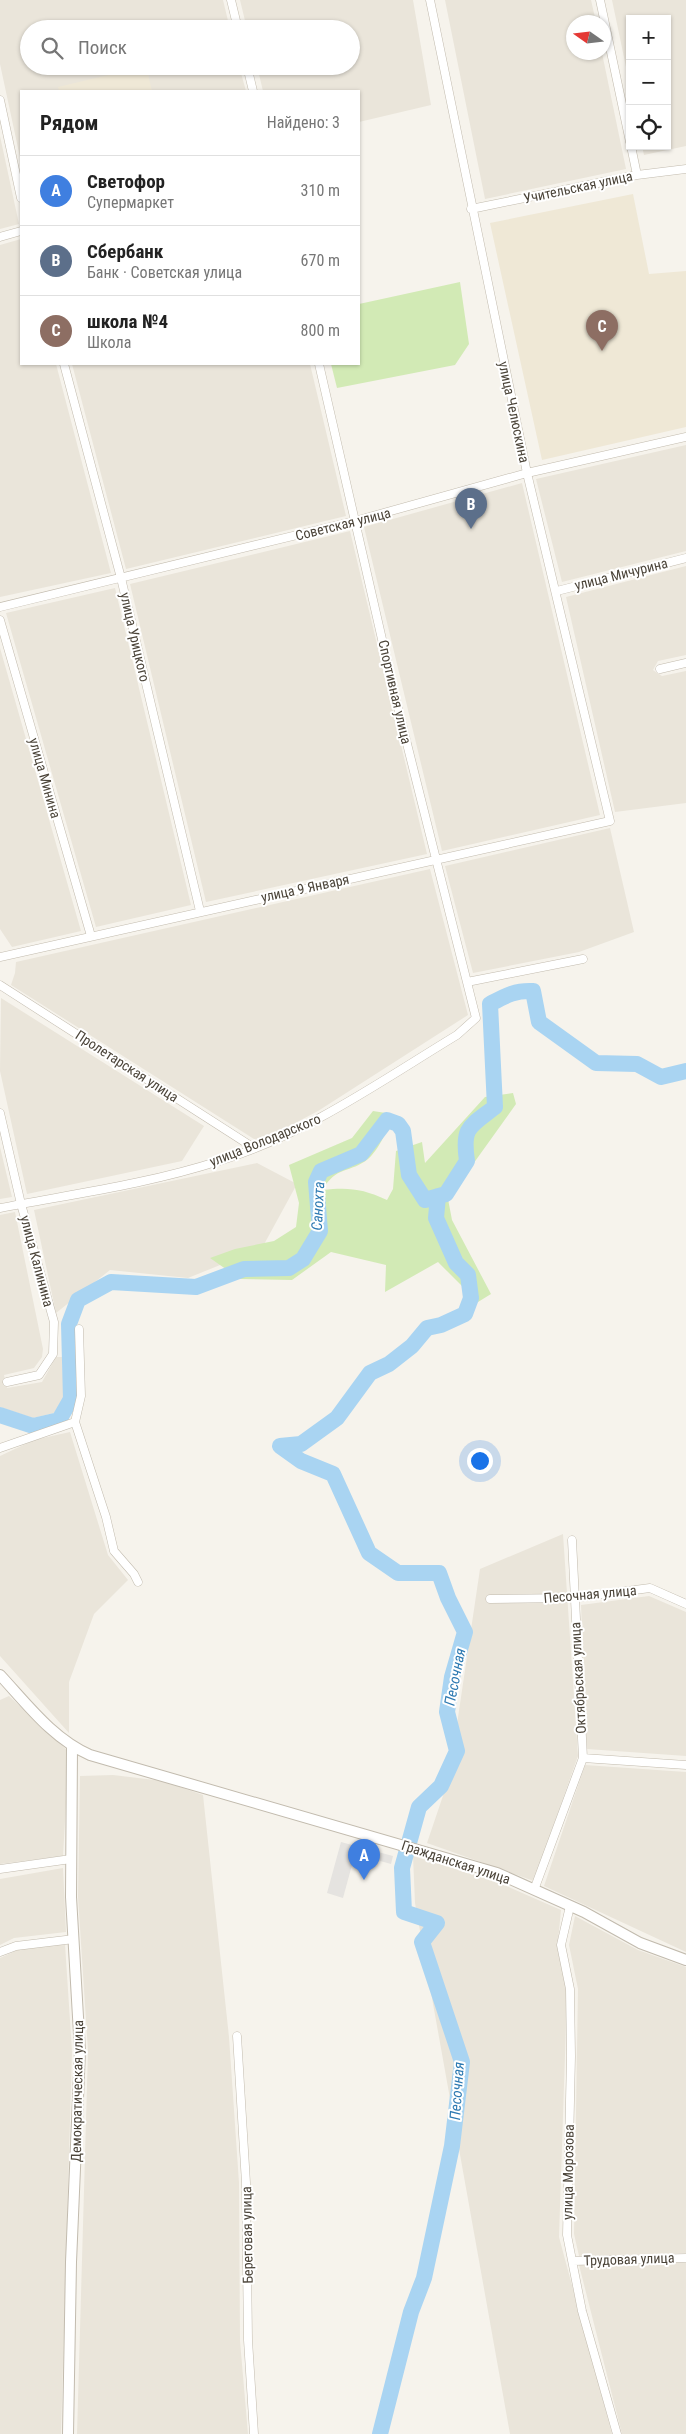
<!DOCTYPE html>
<html lang="ru">
<head>
<meta charset="utf-8">
<style>
	:root { --surface:#fff; --page:#f6f6f6; --text:#222; --muted:#767676; --line:#e0e0e0; --accent:#1a73e8 }
	body { margin:0; font-family:"Roboto Condensed",sans-serif; background:var(--page); color:var(--text) }
	.controls { position:absolute; right:15px; top:15px; display:grid; overflow:hidden; border-radius:0px; box-shadow:0 1px 4px #0004 }
	.controls button { width:45px; height:45px; display:grid; place-items:center; padding:0; border:0; border-bottom:1px solid var(--line); background:var(--surface); color:var(--text); font:25px sans-serif }
	.compass { position:absolute; left:566px; top:15px; width:45px; height:45px; border-radius:50%; background:var(--surface); box-shadow:0 1px 4px #0004; rotate:284deg }
	.you { position:absolute; left:479px; top:1460px; width:18px; height:18px; margin:-12px; border:4px solid #fff; border-radius:50%; background:#1a73e8; box-shadow:0 0 0 8px #1a73e833 }
	.badge { display:grid; place-items:center; width:32px; height:32px; border-radius:50%; background:var(--accent); color:#fff; font-size:16px; font-weight:700 }
	.pin { position:absolute; translate:-50% -41px; filter:drop-shadow(0 1px 2px #0008) }
	.pin::after { content:''; position:absolute; top:26px; width:18px; height:15px; background:inherit; clip-path:polygon(0 0,100% 0,50% 100%) }
	.list { margin:0; padding:0; list-style:none }
	h2 { display:flex; justify-content:space-between; align-items:center; height:65px; margin:0; padding:0 20px; font-size:21px }
	h2 small { font-size:16px; font-weight:400; color:var(--muted) }
	.list li { display:grid; grid-template-columns:32px 1fr auto; gap:15px; align-items:center; box-sizing:border-box; height:70px; padding:0 20px; border-top:1px solid var(--line) }
	.list b { display:block; font-size:19px; white-space:nowrap }
	.list p { margin:0; font-size:16px; white-space:nowrap; color:var(--muted) }
	.list em { font-size:16px; font-style:normal; color:var(--muted) }
	.icon { flex:none; width:28px; height:28px; fill:none; stroke:currentColor; stroke-width:2; stroke-linecap:round; stroke-linejoin:round }
	.map { position:relative; flex:none; width:686px; height:2434px; overflow:hidden }
	.search { position:absolute; background:var(--surface); box-shadow:0 1px 4px #0004; left:20px; top:20px; width:340px; height:55px; display:flex; align-items:center; gap:12px; box-sizing:border-box; padding:0 18px; border-radius:28px; color:var(--muted); font-size:19px }
	.panel { position:absolute; background:var(--surface); box-shadow:0 1px 4px #0004; left:20px; top:90px; width:340px; height:275px; border-radius:0px }
	.map>svg:first-child { display:block }
</style>
</head>
<body>
<div class="map">
<svg width="686" height="2434" viewBox="0 0 686 2434">
	<rect width="100%" height="100%" fill="#f6f3ec"/>
	<!-- residential -->
	<path fill="#eae5da" d="M0,0H223L230,29H29V66H239L246,91H21V162L0,64Z
		M240,0H413L431,105L359,122V91H263L257,66H351V29H247Z
		M445,0H591L596,22H574V52L602,53L626,169L485,199Z
		M612,0H686V146L644,155L642,146H667V19H630V86Z
		M0,136L19,224L0,229Z
		M21,239V364H56L111,573L0,597V245Z
		M72,364H310L346,516L126,569Z
		M686,445V551L562,582L536,479Z
		M522,483L600,815L442,851L364,527Z
		M350,531L427,854L206,902L130,584Z
		M686,566V655L658,661L653,670L662,676L686,671V803L615,812L566,597Z
		M115,588L191,905L96,927L6,613Z
		M0,648L81,931L12,947L0,929Z
		M610,828L634,932L579,952L473,973L445,866Z
		M430,869L468,1015L318,1111L261,1141L254,1139L11,985L15,973L16,962Z
		M1,998L204,1126L182,1161L27,1194L0,1071Z
		M0,1147L12,1197L0,1199Z
		M257,1163L297,1184L262,1248L188,1278L110,1270L56,1313L34,1210Z
		M15,1212L43,1349L42,1357L34,1368L4,1375L7,1388L42,1382L56,1357H62L64,1397L54,1413L33,1418L0,1407V1215Z
		M70,1432L108,1555L128,1580L94,1614L69,1682V1733L0,1656V1456L34,1440Z
		M563,1534L578,1756L534,1881L427,1843L449,1778L480,1569Z
		M649,1596L686,1612V1756L587,1749L581,1605Z
		M9,1696L69,1752L63,1856L0,1864V1700Z
		M585,1765L686,1772V1952L544,1886Z
		M113,1775L163,1781L203,1795L229,2037L239,2183L240,2341L248,2434H77L88,2051L78,1897L80,1776Z
		M413,1856L495,1881L561,1910L558,1941L567,1995L559,2237L612,2434H510L415,1903Z
		M63,1868L66,1932L14,1938L0,1945V1879Z
		M575,1916L638,1950L686,1967V2253L579,2256L574,2234L578,1989L569,1945Z
		M65,1944L72,2051L61,2434H0V1958L24,1947Z
		M667,2261L686,2263V2434H622L579,2265Z"/>
	<!-- education -->
	<path fill="#efe8d6" d="M146,66L152,91H59L58,87Z
		M633,194L649,274L686,271V427L542,460L490,223Z"/>
	<!-- green -->
	<path fill="#d2eab5" d="M460,282L469,344L455,365L337,388L331,364H359V304Z
		M513,1093L516,1104L448,1199L452,1220L491,1294L478,1302L438,1262L385,1292L386,1265L331,1252L292,1280L240,1279L210,1258L235,1249L274,1241L296,1227L299,1203L289,1165L352,1138L373,1111L392,1114C389,1127 379,1150 368,1159C351,1173 335,1166 323,1190C349,1187 363,1189 387,1200L393,1189L396,1151L422,1142L425,1163L485,1097Z"/>
	<!-- parking -->
	<path fill="#e5e3e0" d="M341,1842L393,1856L391,1864L355,1854L343,1898L327,1893Z"/>
	<g fill="none" stroke-linecap="round" stroke-linejoin="round">
		<!-- river -->
		<path stroke="#a9d4f2" stroke-width="16" d="M0,1415L33,1426L59,1420L71,1399L69,1324L78,1300L111,1282L196,1287L244,1269L289,1268L303,1259L320,1231L316,1182L321,1171L361,1154L387,1120L398,1124L403,1131L409,1175L425,1200L446,1194L467,1161C462,1127 469,1127 495,1107L490,1004C505,996 515,990 533,991L539,1022L596,1063L637,1064L661,1077L686,1071
			M380,2434L411,2312L424,2278L452,2146L462,2062L422,1942L437,1923L404,1912L402,1868L419,1807L441,1786L457,1751L447,1712L452,1677L465,1632L448,1598L439,1573H398L369,1553L333,1474L301,1461L280,1446L301,1444L337,1418L370,1373L389,1364L412,1346L427,1328L441,1325L465,1314L471,1298L468,1275L456,1263L436,1218L438,1196"/>
		<!-- minor casing -->
		<g stroke="#c2bbae" stroke-width="9">
			<path id="minor" d="M231,0L238,29
				M600,0L630,142
				M247,66L253,91
				M0,100L21,198
				M631,146L637,175
				M471,209L637,175L686,169
				M0,237L21,231
				M64,364L121,578L200,911
				M557,591L686,558
				M0,607L355,521L527,473L686,437
				M0,620L91,936
				M660,669L686,663
				M0,957L610,821L527,473L430,0
				M467,982L583,959
				M0,985L254,1148
				M0,1113L21,1204L54,1322L53,1354L39,1375L7,1382
				M0,1208C73,1194 148,1184 219,1161C305,1135 381,1081 457,1035L476,1018L395,696L319,364
				M79,1329L81,1396L75,1422L106,1517L114,1551L134,1574L138,1582
				M0,1448L75,1422
				M490,1599L573,1598L650,1588L686,1604
				M583,1758L686,1765
				M0,1869L71,1859
				M534,1890L583,1758L572,1540
				M570,1906L561,1945L570,1989L571,2056L567,2235L582,2311L617,2434
				M0,1952L16,1946L74,1939
				M237,2036L246,2183L248,2340L254,2434
				M573,2261L686,2258"/>
		</g>
		<!-- tertiary casing -->
		<g stroke="#c2bbae" stroke-width="12">
			<path id="tertiary" d="M0,1675C27,1704 53,1739 90,1755L497,1873L584,1912L640,1943L686,1960
				M68,2434L71,2262L80,2051L71,1897L72,1747"/>
		</g>
		<!-- minor -->
		<use href="#minor" stroke="#fff" stroke-width="8"/>
		<!-- tertiary -->
		<use href="#tertiary" stroke="#fff" stroke-width="10"/>
	</g>
	<g text-anchor="middle" dominant-baseline="central" stroke-width="4" stroke-linejoin="round" paint-order="stroke">
		<!-- street labels -->
		<g font-size="14" fill="#4b4439" stroke="#fff">
			<text transform="translate(578 187) rotate(-12)">Учительская улица</text>
			<text transform="translate(514 412) rotate(78)">улица Челюскина</text>
			<text transform="translate(343 524) rotate(-14)">Советская улица</text>
			<text transform="translate(621 574) rotate(-14)">улица Мичурина</text>
			<text transform="translate(135 637) rotate(77)">улица Урицкого</text>
			<text transform="translate(395 692) rotate(77)">Спортивная улица</text>
			<text transform="translate(45 778) rotate(74)">улица Минина</text>
			<text transform="translate(305 888) rotate(-12)">улица 9 Января</text>
			<text transform="translate(127 1066) rotate(33)">Пролетарская улица</text>
			<text transform="translate(265 1140) rotate(-22)">улица Володарского</text>
			<text transform="translate(37 1261) rotate(75)">улица Калинина</text>
			<text transform="translate(590 1594) rotate(-5)">Песочная улица</text>
			<text transform="translate(578 1678) rotate(-93)">Октябрьская улица</text>
			<text transform="translate(456 1862) rotate(18)">Гражданская улица</text>
			<text transform="translate(77 2091) rotate(-89)">Демократическая улица</text>
			<text transform="translate(568 2172) rotate(-89)">улица Морозова</text>
			<text transform="translate(247 2235) rotate(-91)">Береговая улица</text>
			<text transform="translate(629 2259) rotate(-2)">Трудовая улица</text>
		</g>
		<!-- water labels -->
		<g font-size="15" font-style="italic" fill="#2e7ab2" stroke="#fff">
			<text transform="translate(318 1206) rotate(-87)">Санохта</text>
			<text transform="translate(455 1677) rotate(-79)">Песочная</text>
			<text transform="translate(457 2091) rotate(-86)">Песочная</text>
		</g>
	</g>
</svg>
<div class="controls">
<button>+</button>
<button>−</button>
<button><svg class="icon" aria-label="locate" viewBox="0 0 24 24"><circle cx="12" cy="12" r="6"/><path d="M12 2v4M12 18v4M2 12h4M18 12h4"/></svg></button>
</div>
<svg class="compass" viewBox="-18 -18 36 36"><path d="M0-13l5 13h-10z" fill="#e53935"/><path d="M0 13l5-13h-10z" fill="#767676"/></svg>
<div class="you"></div>
<div class="pin badge" style="left:364px;top:1880px;background:#3f7fe0">A</div>
<div class="pin badge" style="left:471px;top:529px;background:#5c6f8a">B</div>
<div class="pin badge" style="left:602px;top:351px;background:#8d6e63">C</div>
<div class="search"><svg class="icon" aria-label="search" viewBox="0 0 24 24"><circle cx="10" cy="10" r="6"/><path d="M15 15l6 6"/></svg>Поиск</div>
<section class="panel">
<h2>Рядом<small>Найдено: 3</small></h2>
<ul class="list">
<li><span class="badge" style="background:#3f7fe0">A</span><div><b>Светофор</b><p>Супермаркет</p></div><em>310 m</em></li>
<li><span class="badge" style="background:#5c6f8a">B</span><div><b>Сбербанк</b><p>Банк · Советская улица</p></div><em>670 m</em></li>
<li><span class="badge" style="background:#8d6e63">C</span><div><b>школа №4</b><p>Школа</p></div><em>800 m</em></li>
</ul>
</section>
</div>
</body>
</html>
